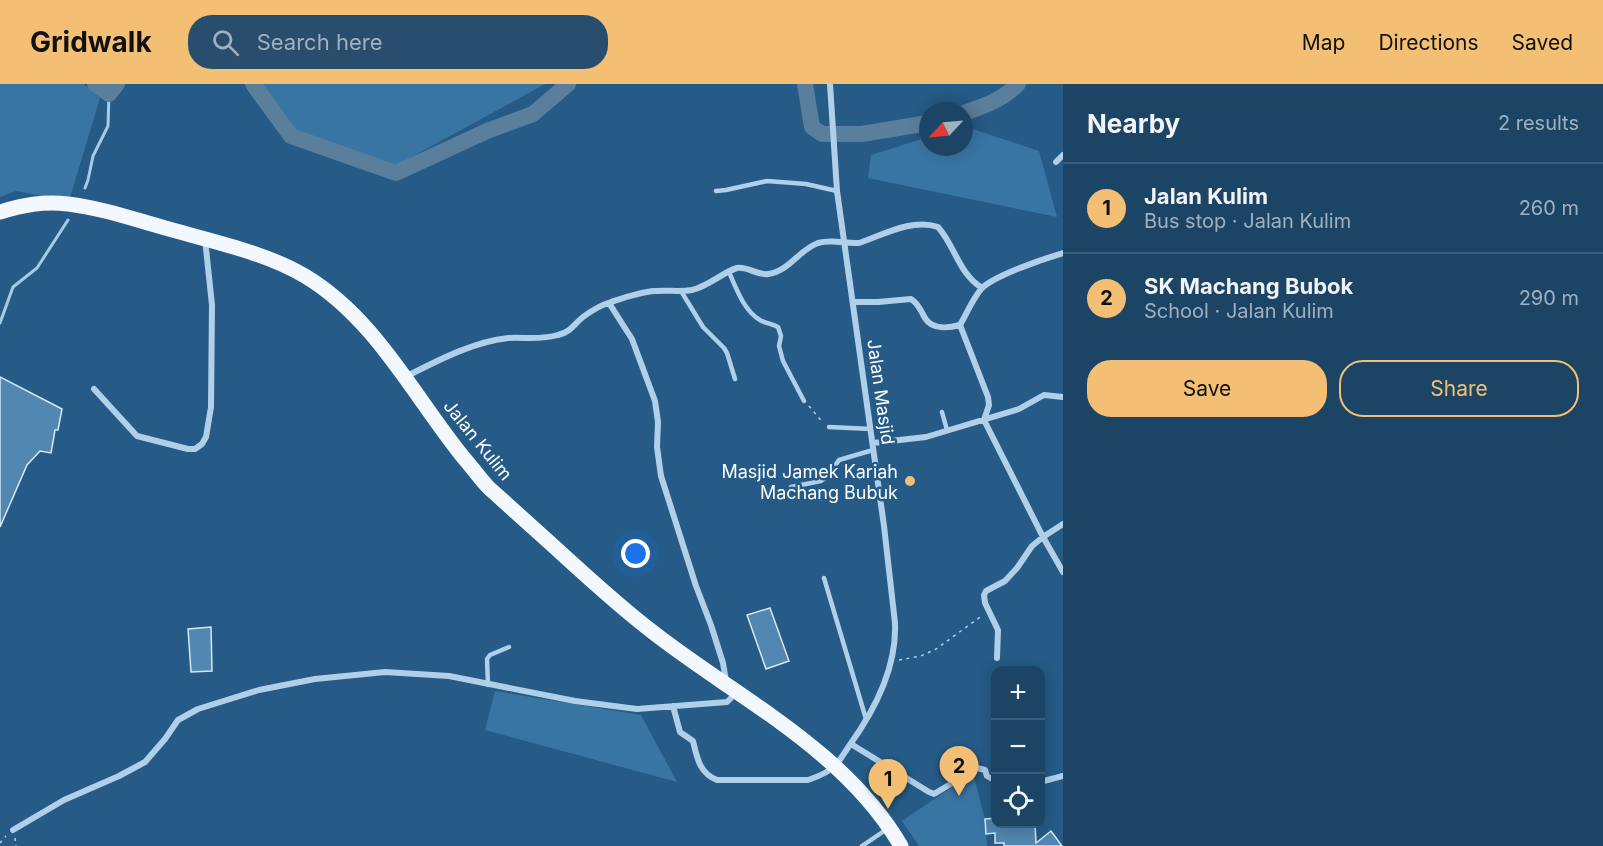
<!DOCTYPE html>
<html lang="en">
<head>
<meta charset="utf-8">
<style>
	:root { --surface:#1c4464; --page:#294e6d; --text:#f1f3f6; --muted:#a0b0bf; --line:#3a5c78; --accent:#f2bf74 }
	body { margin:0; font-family:Inter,sans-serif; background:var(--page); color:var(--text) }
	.controls { position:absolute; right:18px; bottom:18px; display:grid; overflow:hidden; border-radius:12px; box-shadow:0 3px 15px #0003 }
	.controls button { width:54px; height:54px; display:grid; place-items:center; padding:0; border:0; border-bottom:2px solid var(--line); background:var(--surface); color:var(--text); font:30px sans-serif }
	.compass { position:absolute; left:919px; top:18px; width:54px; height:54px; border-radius:50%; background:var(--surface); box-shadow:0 3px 15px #0003; rotate:244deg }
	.you { position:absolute; left:636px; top:470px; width:21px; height:21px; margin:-15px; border:4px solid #fff; border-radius:50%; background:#1a73e8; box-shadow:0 0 0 9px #1a73e833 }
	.badge { display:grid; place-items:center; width:39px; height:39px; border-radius:50%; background:var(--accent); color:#111; font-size:20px; font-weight:700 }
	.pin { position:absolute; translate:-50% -50px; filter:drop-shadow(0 2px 3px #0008) }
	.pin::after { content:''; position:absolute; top:32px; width:21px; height:18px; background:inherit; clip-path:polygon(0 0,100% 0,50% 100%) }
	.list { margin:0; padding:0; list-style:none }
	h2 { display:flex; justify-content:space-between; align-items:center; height:78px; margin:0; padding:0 24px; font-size:26px }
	h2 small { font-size:20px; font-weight:400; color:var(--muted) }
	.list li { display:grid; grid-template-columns:39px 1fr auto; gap:18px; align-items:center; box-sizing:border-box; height:90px; padding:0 24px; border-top:2px solid var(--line) }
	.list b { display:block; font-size:22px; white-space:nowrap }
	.list p { margin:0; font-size:20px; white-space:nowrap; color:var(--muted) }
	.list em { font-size:20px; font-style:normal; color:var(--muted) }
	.actions { display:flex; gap:12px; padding:18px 24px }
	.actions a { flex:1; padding:14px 0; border:2px solid var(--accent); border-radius:24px; text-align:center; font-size:21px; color:var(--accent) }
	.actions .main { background:var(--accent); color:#111 }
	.icon { flex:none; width:33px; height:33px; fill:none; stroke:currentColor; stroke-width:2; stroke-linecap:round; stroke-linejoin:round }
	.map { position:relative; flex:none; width:1063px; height:762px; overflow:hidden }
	header { display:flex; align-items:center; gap:36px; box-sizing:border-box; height:84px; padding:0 30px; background:var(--accent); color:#111 }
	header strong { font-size:28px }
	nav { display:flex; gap:33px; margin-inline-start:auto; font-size:21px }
	.search { width:420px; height:54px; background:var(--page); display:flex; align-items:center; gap:15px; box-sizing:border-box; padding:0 21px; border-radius:24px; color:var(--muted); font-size:22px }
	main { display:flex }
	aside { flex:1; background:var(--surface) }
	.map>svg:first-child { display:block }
</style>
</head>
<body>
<header>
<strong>Gridwalk</strong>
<div class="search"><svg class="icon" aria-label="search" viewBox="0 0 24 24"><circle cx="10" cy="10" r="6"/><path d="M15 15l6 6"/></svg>Search here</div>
<nav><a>Map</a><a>Directions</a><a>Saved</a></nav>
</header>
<main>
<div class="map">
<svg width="1063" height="762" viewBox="0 0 1063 762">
	<rect width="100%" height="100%" fill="#255b86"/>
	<!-- green -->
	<path fill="#3975a3" d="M0,0H84L100,14L69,117L16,107L0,113Z
		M260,0H545L397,81L296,47Z
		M964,42L1039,67L1057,133L868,94L871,71L928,53V63H964Z
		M495,607L641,631L677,698L485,646Z
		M973,689L985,735L987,762H919L902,737Z"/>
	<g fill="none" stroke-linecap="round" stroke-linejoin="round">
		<!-- stream -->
		<path stroke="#a4cce9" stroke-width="3" d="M85,104L88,96L93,72L108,42L109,10
			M0,239L13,203L37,184L68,136"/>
		<!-- river -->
		<path stroke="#5a7f9d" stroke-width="16" d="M95,0L109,10L117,0
			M253,0L291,52L396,89L487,47L533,30L568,0
			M805,0L812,43L822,50H862L928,39
			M964,29C984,22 1003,16 1018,0"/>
	</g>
	<!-- building -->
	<path fill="#5187b0" stroke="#d4e8f7" stroke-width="1.5" d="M0,293L62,325L58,346H55L51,369L40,367L27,381L0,443Z
		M770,524L789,577L766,585L747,531Z
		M211,543L212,587L191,588L188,545Z
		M996,734V740H1035L1036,759L1051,747L1062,762H1004V759H995V749L986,750L985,735Z"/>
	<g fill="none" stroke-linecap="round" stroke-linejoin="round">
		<!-- path -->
		<path stroke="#b0d0e9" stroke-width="1.5" stroke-dasharray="3 4.5" stroke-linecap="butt" d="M809,322L823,339
			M899,576L921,572L936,565L983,531
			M15,754L16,762
			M0,759L6,752"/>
		<!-- lane -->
		<path stroke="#b0d0e9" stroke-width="4.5" d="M716,107L726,106L767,97L806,100L837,107
			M729,188C736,204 744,227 760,236C765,239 772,240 778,243L781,252L779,262L783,277L804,317
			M681,207L703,243L724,264L727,269L735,295
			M942,328L947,346
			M829,343L871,345
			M791,403L821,397L827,393L839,376L873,366
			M824,494L866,635
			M488,601L487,575L490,571L509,563
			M862,762L887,745"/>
		<!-- street -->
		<path stroke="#b0d0e9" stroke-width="6" d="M1056,78L1063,71
			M853,218H878L911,215C919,220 920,226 925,234C932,246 949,244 960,241C967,229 973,214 982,204C996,191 1043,175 1063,169
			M609,219L632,255L655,317L658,338L657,363L661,392L696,502L711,541L723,579L726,597
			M960,241L988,313L989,321L984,336L1043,453L1063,488
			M405,293C437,277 472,258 508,254C524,253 542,256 558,251C571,248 574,240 583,233C591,227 601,221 611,218C626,213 640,208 655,207C667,206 680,208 692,206C709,202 723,188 737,184C748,182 758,192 768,190C788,188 800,165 818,159C832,155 846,160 859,159C883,151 912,134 938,143C955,162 959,190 982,204
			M94,305L137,352L188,365H195L202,360L206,353L211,323L212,221L205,155
			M873,359L926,353L1019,325L1044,311L1063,313
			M997,574L998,546L985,519L984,511L986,507L1005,497L1017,484L1032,462L1043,453L1063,440
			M673,622L680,648L693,657C697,673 699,689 717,696H808C817,693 829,688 836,681C841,675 845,668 849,662C875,626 897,584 895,539L884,442L837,107L830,0
			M851,660L929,708L934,710L977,684L985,686L987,692L996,697
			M1040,698L1063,692
			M13,746L64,716L119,692L145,678L165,655L178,636L198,625L259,606L315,595L385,588L449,592L575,617L637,625L727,618L736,609"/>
		<!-- primary -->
		<path stroke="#f3f8fe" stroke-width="15" d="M0,128C23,121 43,117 68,120C102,124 136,136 169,145C214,158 264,168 305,192C375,234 413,311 463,373C472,383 480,395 489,404C509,422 529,440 549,458C583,489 617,521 654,549C739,615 845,666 901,762"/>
	</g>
	<!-- markers -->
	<circle fill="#f2bf74" stroke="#255b86" stroke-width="2" cx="910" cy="397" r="6"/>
	<g text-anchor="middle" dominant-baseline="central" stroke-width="5" stroke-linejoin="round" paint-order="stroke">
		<!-- street labels -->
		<g font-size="18" fill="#fff" stroke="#255b86">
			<text transform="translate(881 308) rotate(82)">Jalan Masjid</text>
			<text transform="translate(478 356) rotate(51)">Jalan Kulim</text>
		</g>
		<!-- poi labels -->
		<g font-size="18" fill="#fff" stroke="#255b86" text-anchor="end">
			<text x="898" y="387">Masjid Jamek Kariah<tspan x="898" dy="21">Machang Bubuk</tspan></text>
		</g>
	</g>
</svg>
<div class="controls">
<button>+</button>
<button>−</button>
<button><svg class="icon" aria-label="locate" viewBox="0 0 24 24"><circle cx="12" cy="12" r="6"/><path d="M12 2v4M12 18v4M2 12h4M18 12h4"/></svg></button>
</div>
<svg class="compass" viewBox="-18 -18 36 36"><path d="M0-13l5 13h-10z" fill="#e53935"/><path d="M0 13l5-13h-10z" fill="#a0b0bf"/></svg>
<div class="you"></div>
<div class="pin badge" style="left:888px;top:725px">1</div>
<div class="pin badge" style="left:959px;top:712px">2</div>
</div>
<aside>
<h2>Nearby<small>2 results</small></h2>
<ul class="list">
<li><span class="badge">1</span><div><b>Jalan Kulim</b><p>Bus stop · Jalan Kulim</p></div><em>260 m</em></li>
<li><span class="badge">2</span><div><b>SK Machang Bubok</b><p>School · Jalan Kulim</p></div><em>290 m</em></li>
</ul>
<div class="actions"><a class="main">Save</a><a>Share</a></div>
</aside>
</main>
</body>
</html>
